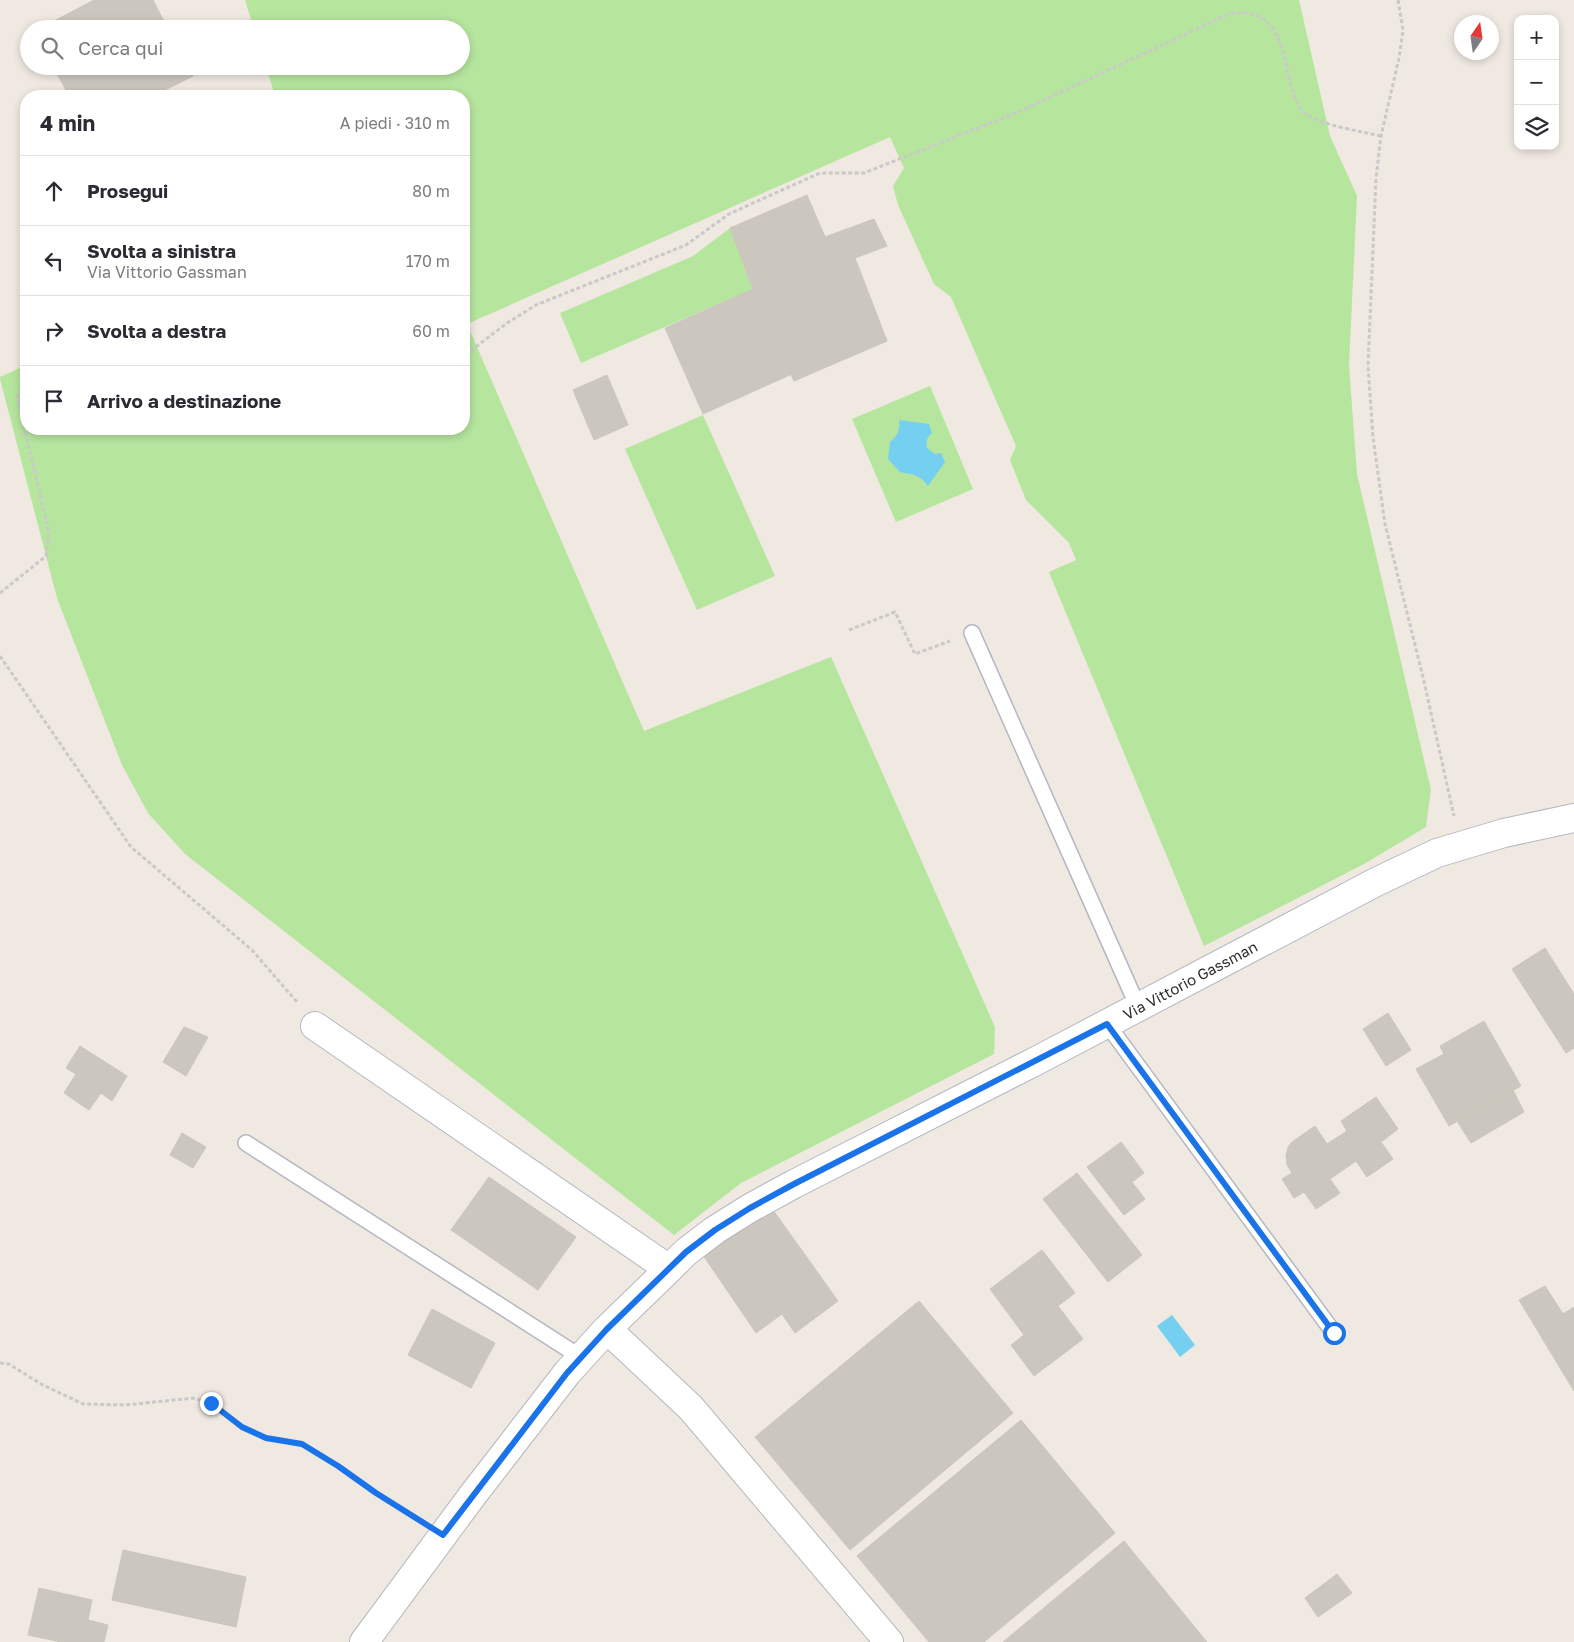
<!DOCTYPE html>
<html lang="it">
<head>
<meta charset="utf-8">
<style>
	:root { --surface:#fff; --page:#f2f2f3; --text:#2b2b33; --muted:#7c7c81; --line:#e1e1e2 }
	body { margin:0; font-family:"Golos Text",sans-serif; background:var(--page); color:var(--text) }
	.controls { position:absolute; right:15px; top:15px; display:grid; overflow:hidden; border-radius:10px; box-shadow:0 2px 8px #0003 }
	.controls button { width:45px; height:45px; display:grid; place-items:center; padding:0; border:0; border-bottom:1px solid var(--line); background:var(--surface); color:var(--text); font:25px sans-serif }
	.compass { position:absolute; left:1454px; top:15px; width:45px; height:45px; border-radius:50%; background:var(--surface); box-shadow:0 2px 8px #0003; rotate:13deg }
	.stop { position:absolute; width:15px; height:15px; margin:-11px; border:4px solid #1a73e8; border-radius:50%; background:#fff }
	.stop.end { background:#1a73e8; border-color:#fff; box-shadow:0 1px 5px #0008 }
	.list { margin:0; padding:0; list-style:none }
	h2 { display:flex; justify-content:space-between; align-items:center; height:65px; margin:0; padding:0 20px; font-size:21px }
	h2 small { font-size:16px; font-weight:400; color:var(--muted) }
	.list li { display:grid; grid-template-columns:32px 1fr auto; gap:15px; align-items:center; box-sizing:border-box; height:70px; padding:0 20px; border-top:1px solid var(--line) }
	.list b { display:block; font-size:19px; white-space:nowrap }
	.list p { margin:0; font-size:16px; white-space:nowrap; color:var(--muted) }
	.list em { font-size:16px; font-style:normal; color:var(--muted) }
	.icon { flex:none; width:28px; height:28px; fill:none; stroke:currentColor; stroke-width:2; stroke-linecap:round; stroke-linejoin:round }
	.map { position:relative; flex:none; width:1574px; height:1642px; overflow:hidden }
	.search { position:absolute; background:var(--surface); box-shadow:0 2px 8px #0003; left:20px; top:20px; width:450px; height:55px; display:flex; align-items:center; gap:12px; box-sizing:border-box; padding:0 18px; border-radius:28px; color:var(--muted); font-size:19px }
	.panel { position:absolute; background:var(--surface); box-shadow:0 2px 8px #0003; left:20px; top:90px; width:450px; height:345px; border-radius:20px }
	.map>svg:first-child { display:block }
</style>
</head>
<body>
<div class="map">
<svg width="1574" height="1642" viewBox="0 0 1574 1642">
	<rect width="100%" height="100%" fill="#efe9e1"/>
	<!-- green -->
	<path fill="#b6e59e" d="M245,0H1299L1330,136L1357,196L1349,365L1357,474L1431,790L1426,827L1364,864L1204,946L1049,572L1076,560L1069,543L1026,500L1010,460L1016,446L951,297L934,284L898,205L893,186L904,168L890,137L467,324L644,731L831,657L995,1027L994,1054L741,1183L674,1235L185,854L148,813L122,765L57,598L0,379V377L26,365V429H464V96H275L266,66H461V29H254Z
		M730,228L753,289L581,363L560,313L693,256Z
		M930,386L973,489L896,522L852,419Z
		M703,415L775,576L697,610L625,449Z"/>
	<!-- water -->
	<path fill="#75cff0" d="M899,420L929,424L932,433C927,437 926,441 927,448L935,454L941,453L945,462L928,486C919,474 914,475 900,472L888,459L890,442C898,435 900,431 899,420Z
		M1172,1315L1195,1345L1180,1357L1157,1326Z"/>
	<!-- building -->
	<path fill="#cbc7bf" stroke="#cbc5ba" d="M94,0H153L168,29H39Z
		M53,66H188L193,76L153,96H69Z
		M807,195L825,237L874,219L887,246L855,258L887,341L794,381L753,289L730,228Z
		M753,289L792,374L703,414L665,328Z
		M607,375L628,425L594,440L573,390Z
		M1545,948L1574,994V1048L1566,1053L1512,969Z
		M1388,1013L1411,1050L1386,1066L1363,1029Z
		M1484,1021L1521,1086L1449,1126L1416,1069L1444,1054L1440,1046Z
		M184,1027L208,1037L186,1076L163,1062Z
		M80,1046L127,1076L112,1101L101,1093L89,1110L64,1093L76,1074L66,1068Z
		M1513,1090L1524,1112L1471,1143L1457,1121Z
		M1376,1097L1398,1129L1381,1142L1393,1159L1367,1177L1356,1161L1330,1179L1340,1193L1316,1209L1304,1192L1294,1198L1282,1179L1292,1173L1287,1165L1286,1156L1288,1147L1292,1142L1315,1126L1327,1144L1347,1131L1341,1121Z
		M182,1133L206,1147L193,1168L170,1155Z
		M1121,1142L1144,1173L1132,1182L1145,1199L1124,1215L1087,1167Z
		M1077,1173L1142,1255L1108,1282L1043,1199Z
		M489,1177L576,1237L538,1290L451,1230Z
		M773,1210L838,1301L795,1333L782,1314L756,1333L703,1255Z
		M1042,1250L1075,1293L1058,1306L1083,1339L1034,1376L1011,1345L1024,1335L990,1289Z
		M1545,1286L1563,1314L1574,1307V1391L1519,1300Z
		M919,1301L1013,1413L850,1550L755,1437Z
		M432,1309L495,1343L471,1388L408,1355Z
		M1021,1420L1115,1533L984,1642H929L857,1556Z
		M1124,1541L1207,1642H1003Z
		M123,1550L246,1577L236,1627L112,1600Z
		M1337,1574L1352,1593L1318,1617L1305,1598Z
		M39,1588L92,1600L88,1620L108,1625L104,1642H61L28,1635Z"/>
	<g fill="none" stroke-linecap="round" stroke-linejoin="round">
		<!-- service casing -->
		<g stroke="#b4b7c1" stroke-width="18">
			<path id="service" d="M972,633L1138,1007
				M1107,1024L1334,1333
				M246,1143L582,1358"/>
		</g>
		<!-- minor casing -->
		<g stroke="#b4b7c1" stroke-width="30">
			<path id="minor" d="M315,1026L669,1269
				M607,1329L691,1408L889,1642
				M364,1642L472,1496L567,1373L607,1329L669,1269L686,1252L715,1230L750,1208L794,1184L1036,1061L1376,882L1437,853L1504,833L1574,818"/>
		</g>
		<!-- path -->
		<path stroke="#c9c9c9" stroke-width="3" stroke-dasharray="4 2.5" stroke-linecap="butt" d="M1398,0L1403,30L1399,58L1381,136L1376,178L1368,366L1373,437L1385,524L1423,677L1454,816
			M464,352L473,349L507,323L536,305L686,245L729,214L820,173H864L1018,112L1231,13C1281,7 1282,52 1292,89C1295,98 1299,109 1307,115C1322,125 1363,132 1381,136
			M0,593L46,556L49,533L17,397L26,382
			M849,630L895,612L915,654L950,641
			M0,656L131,847L252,950L297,1002
			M0,1363L9,1364L41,1384L83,1404L126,1405L193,1398L211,1403L241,1427L266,1438L302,1444L339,1466L376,1493L417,1519"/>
		<!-- service -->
		<use href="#service" stroke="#fff" stroke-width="15"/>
		<!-- minor -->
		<use href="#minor" stroke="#fff" stroke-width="28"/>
	</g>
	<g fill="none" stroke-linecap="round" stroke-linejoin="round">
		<!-- route -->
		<path stroke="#1a73e8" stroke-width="6" d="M211,1403L242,1427L266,1438L302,1444L338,1466L376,1493L443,1535L567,1373L607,1329L686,1252L715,1230L750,1208L794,1184L1107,1024L1334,1333"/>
	</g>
	<g text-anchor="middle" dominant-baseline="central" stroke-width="4" stroke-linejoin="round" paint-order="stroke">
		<!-- street labels -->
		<g font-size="15" fill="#2e2e2e" stroke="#fff">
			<text transform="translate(1190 980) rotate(-28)">Via Vittorio Gassman</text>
		</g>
	</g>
</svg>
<div class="controls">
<button>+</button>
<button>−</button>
<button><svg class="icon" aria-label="layers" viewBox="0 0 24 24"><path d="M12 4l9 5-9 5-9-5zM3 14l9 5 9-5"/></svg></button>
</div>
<svg class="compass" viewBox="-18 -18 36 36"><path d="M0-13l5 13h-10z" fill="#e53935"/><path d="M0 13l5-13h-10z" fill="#7c7c81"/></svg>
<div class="stop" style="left:1334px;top:1333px"></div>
<div class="stop end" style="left:211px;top:1403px"></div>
<div class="search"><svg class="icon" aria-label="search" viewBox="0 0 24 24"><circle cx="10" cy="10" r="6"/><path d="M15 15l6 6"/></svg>Cerca qui</div>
<section class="panel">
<h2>4 min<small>A piedi · 310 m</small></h2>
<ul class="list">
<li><svg class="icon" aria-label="ahead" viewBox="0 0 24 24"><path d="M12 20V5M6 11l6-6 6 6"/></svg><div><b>Prosegui</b></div><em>80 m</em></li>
<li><svg class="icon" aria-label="left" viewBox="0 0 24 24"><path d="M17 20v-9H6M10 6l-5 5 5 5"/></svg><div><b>Svolta a sinistra</b><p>Via Vittorio Gassman</p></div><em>170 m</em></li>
<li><svg class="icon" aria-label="right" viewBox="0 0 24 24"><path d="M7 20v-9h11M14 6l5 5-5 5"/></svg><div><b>Svolta a destra</b></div><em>60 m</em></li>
<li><svg class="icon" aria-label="arrive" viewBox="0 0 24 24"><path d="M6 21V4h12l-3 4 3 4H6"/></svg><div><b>Arrivo a destinazione</b></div></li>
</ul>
</section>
</div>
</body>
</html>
